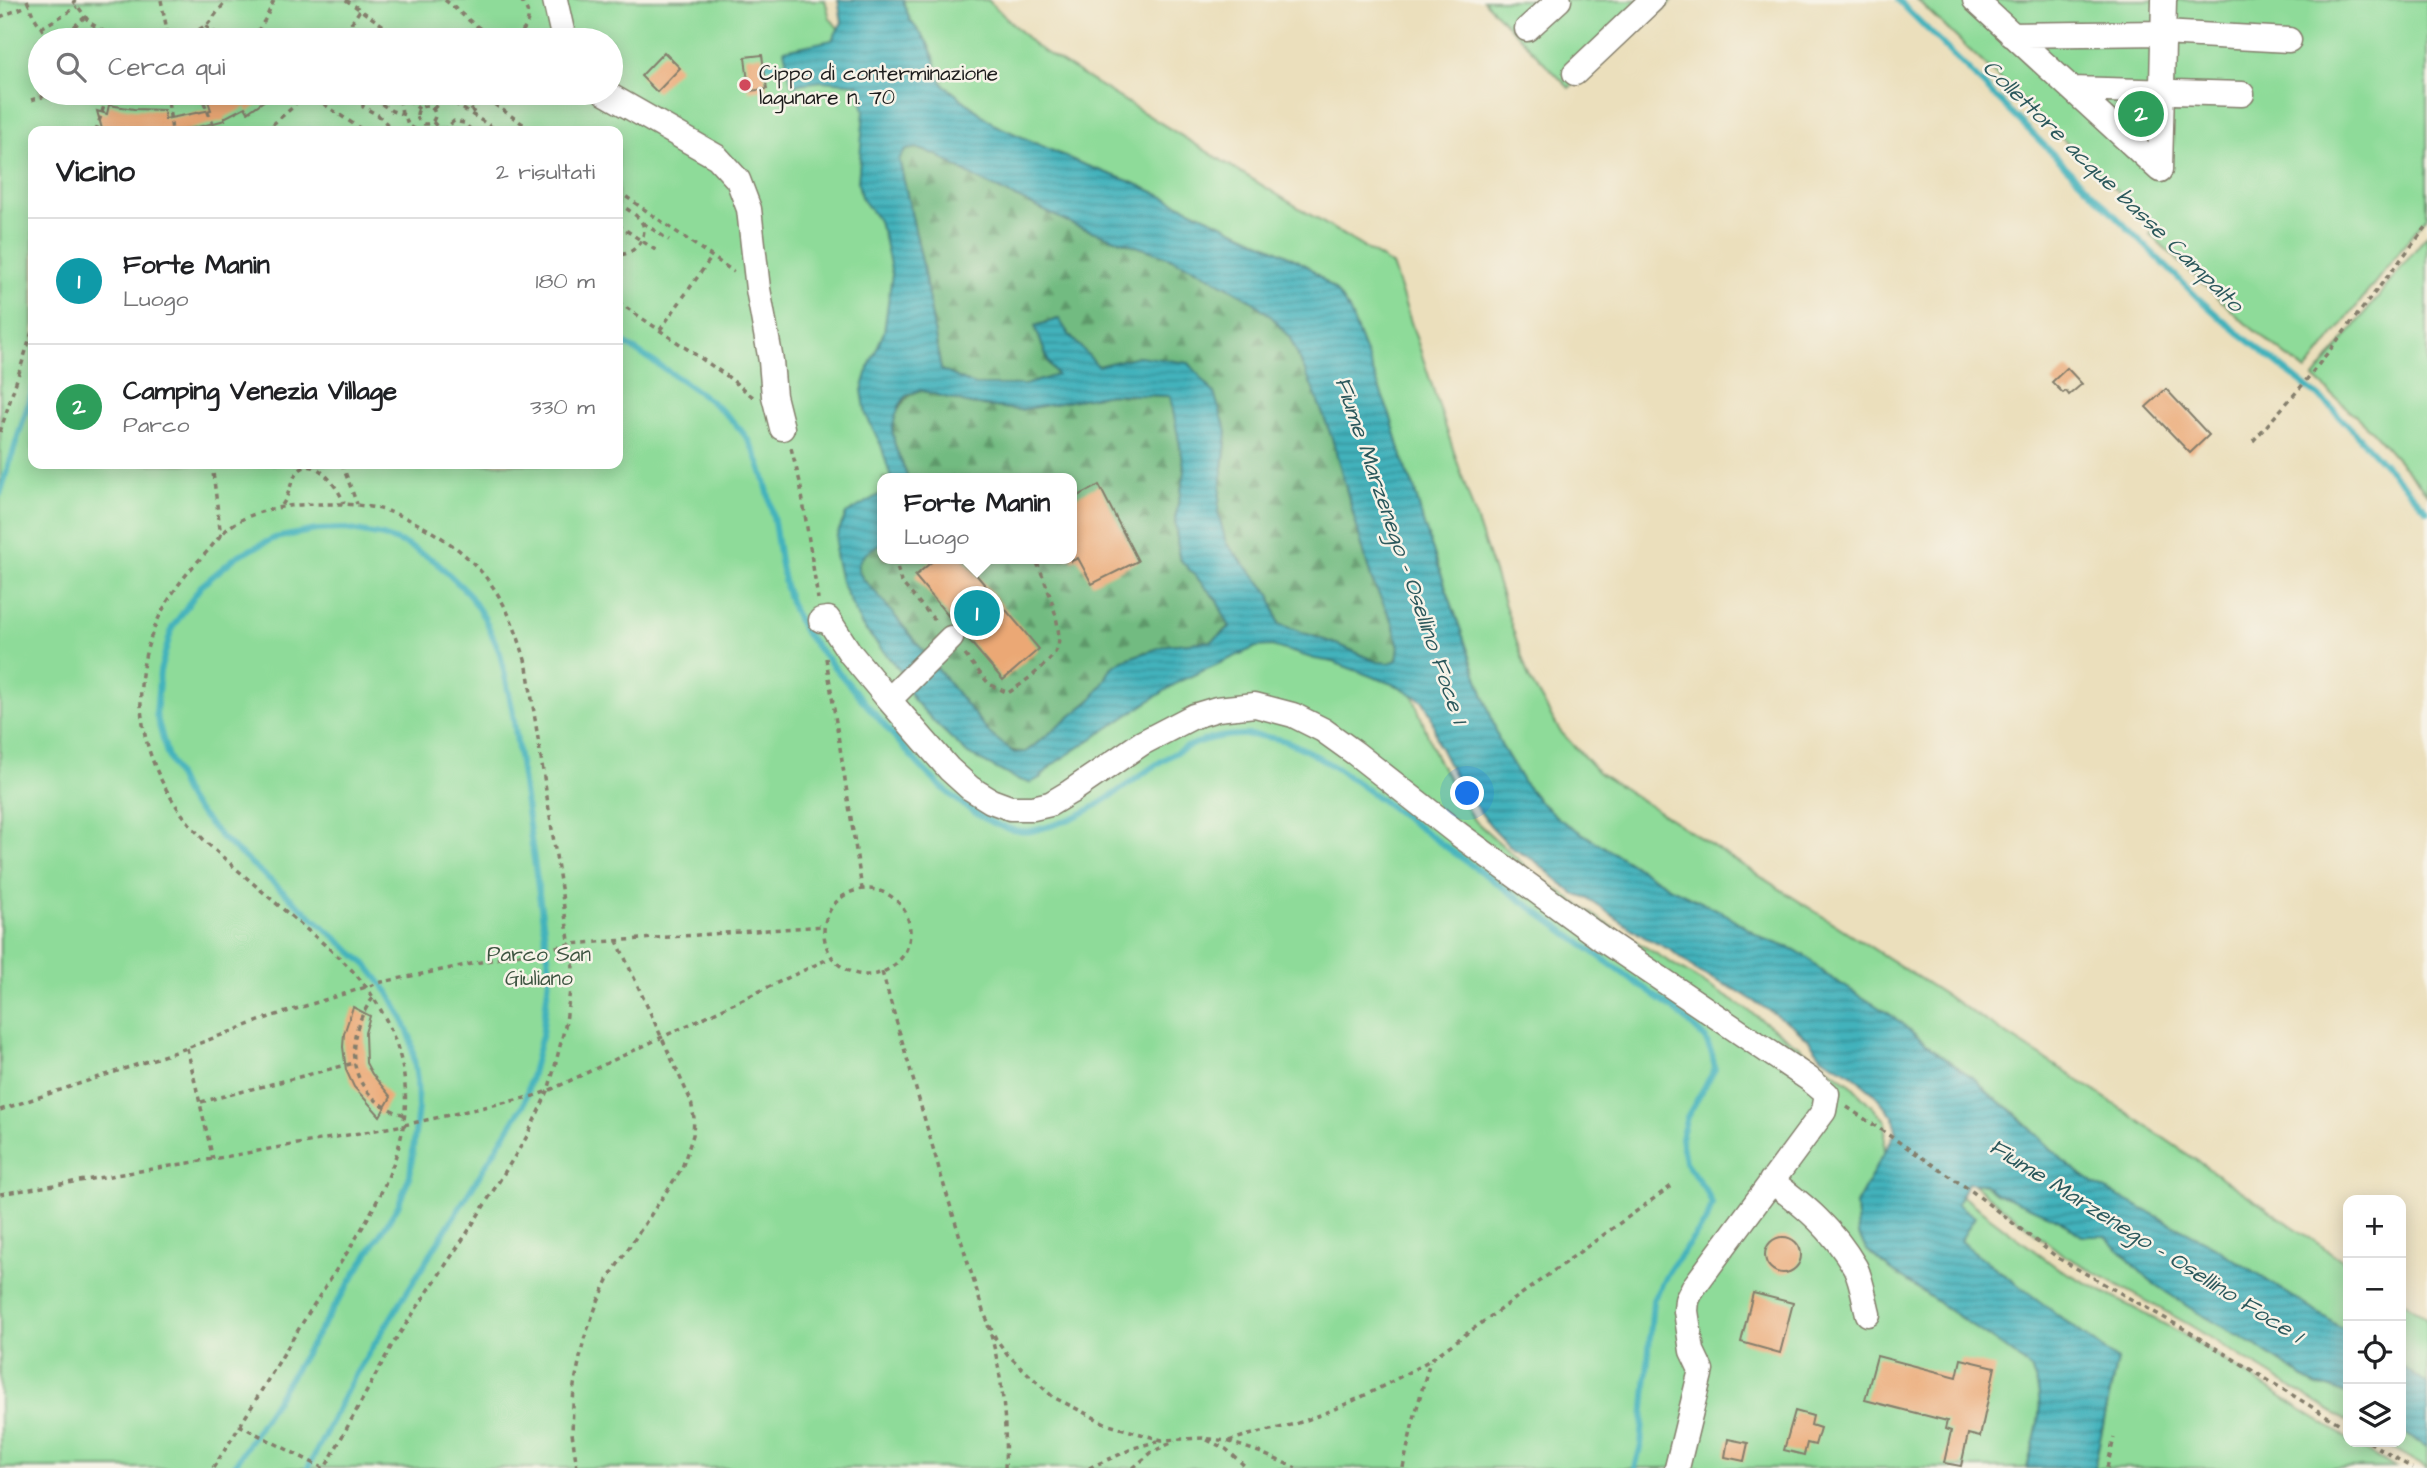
<!DOCTYPE html>
<html lang="it">
<head>
<meta charset="utf-8">
<style>
	:root { --surface:#fff; --page:#f2f2f2; --text:#202124; --muted:#757577; --line:#e0e0e0; --accent:#d1495b }
	body { margin:0; font-family:"Architects Daughter",sans-serif; background:var(--page); color:var(--text) }
	.controls { position:absolute; right:21px; bottom:21px; display:grid; overflow:hidden; border-radius:14px; box-shadow:0 4px 18px #0003 }
	.controls button { width:63px; height:63px; display:grid; place-items:center; padding:0; border:0; border-bottom:2px solid var(--line); background:var(--surface); color:var(--text); font:35px sans-serif }
	.you { position:absolute; left:1468px; top:794px; width:24px; height:24px; margin:-18px; border:5px solid #fff; border-radius:50%; background:#1a73e8; box-shadow:0 0 0 10px #1a73e833 }
	.badge { display:grid; place-items:center; width:46px; height:46px; border-radius:50%; background:var(--accent); color:#fff; font-size:23px; font-weight:700 }
	.pin { position:absolute; translate:-50% -50%; border:4px solid #fff; box-shadow:0 2px 7px #0006 }
	.popup { position:absolute; left:877px; top:473px; width:200px; height:91px; box-sizing:border-box; display:grid; place-content:center; border-radius:14px; background:var(--surface); filter:drop-shadow(0 2px 5px #0005); font-size:23px; white-space:nowrap; color:var(--muted) }
	.popup b { font-size:26px; color:var(--text) }
	.popup::after { content:''; position:absolute; left:50%; top:100%; margin-left:-14px; border:14px solid transparent; border-top-color:var(--surface) }
	.list { margin:0; padding:0; list-style:none }
	h2 { display:flex; justify-content:space-between; align-items:center; height:91px; margin:0; padding:0 28px; font-size:30px }
	h2 small { font-size:23px; font-weight:400; color:var(--muted) }
	.list li { display:grid; grid-template-columns:46px 1fr auto; gap:21px; align-items:center; box-sizing:border-box; height:126px; padding:0 28px; border-top:2px solid var(--line) }
	.list b { display:block; font-size:26px; white-space:nowrap }
	.list p { margin:0; font-size:23px; white-space:nowrap; color:var(--muted) }
	.list em { font-size:23px; font-style:normal; color:var(--muted) }
	.icon { flex:none; width:38px; height:38px; fill:none; stroke:currentColor; stroke-width:2; stroke-linecap:round; stroke-linejoin:round }
	.map { position:relative; flex:none; width:2427px; height:1468px; overflow:hidden }
	.search { position:absolute; background:var(--surface); box-shadow:0 4px 18px #0003; left:28px; top:28px; width:595px; height:77px; display:flex; align-items:center; gap:18px; box-sizing:border-box; padding:0 24px; border-radius:38px; color:var(--muted); font-size:26px }
	.panel { position:absolute; background:var(--surface); box-shadow:0 4px 18px #0003; left:28px; top:126px; width:595px; height:343px; border-radius:14px }
	.map>svg:first-child { display:block }
</style>
</head>
<body>
<div class="map">
<svg width="2427" height="1468" viewBox="0 0 2427 1468">
	<defs>
		<pattern id="forest-firs" width="22" height="20" patternUnits="userSpaceOnUse" patternTransform="scale(1.75)"><rect width="22" height="20" fill="#72bb81"/><path d="M5 1l3.5 6h-7zM16 11l3.5 6h-7z" fill="#5d9769"/></pattern>
		<pattern id="water-rules" width="6" height="5" patternUnits="userSpaceOnUse" patternTransform="scale(1.75)"><rect width="6" height="5" fill="#42b2bc"/><path d="M0 2.5h6" fill="none" stroke="#369098"/></pattern>
	</defs>
	<rect width="100%" height="100%" fill="#f7f3e8"/>
	<filter id="ink" filterUnits="userSpaceOnUse"><feTurbulence type="fractalNoise" baseFrequency=".0143" numOctaves="2"/><feDisplacementMap in="SourceGraphic" scale="14" xChannelSelector="R" yChannelSelector="G"/><feConvolveMatrix kernelMatrix="1 2 1 2 8 2 1 2 1" color-interpolation-filters="sRGB"/></filter>
	<filter id="wash" filterUnits="userSpaceOnUse"><feTurbulence type="fractalNoise" baseFrequency=".00686" numOctaves="4" result="noise"/><feDisplacementMap in="SourceGraphic" scale="28" xChannelSelector="R" yChannelSelector="G"/><feGaussianBlur stdDeviation="1.57" result="paint"/><feColorMatrix in="noise" values="0 0 0 0 0 0 0 0 0 0 0 0 0 0 0 0 0 1.4 0 .05"/><feComposite in="paint" operator="in"/></filter>
	<g filter="url(#wash)">
		<rect width="100%" height="100%" fill="#ebdfbc"/>
		<!-- green -->
		<path fill="#8edb99" stroke="#557c5a" stroke-width="2" fill-rule="evenodd" d="M0,0H825L830,18L913,122L1340,502L1436,757L1473,819L1531,871L1601,920L1748,1010L1848,1082L1886,1121L1884,1156L1856,1204L1858,1234L1866,1249L1884,1265L2013,1354C2019,1358 2026,1363 2030,1369C2050,1400 2035,1436 2027,1468H0ZM40,40H611V93H40ZM33,131H618V464H33ZM883,478H1072V559H883Z
			M903,0H988L1035,46L1392,265L1529,678L1560,731L1599,773L2095,1091L2348,1264V1332L2205,1241L2096,1185L2068,1165L2011,1109L1992,1097L1976,1080L1939,1054L1891,1015L1825,974L1808,958L1795,950L1764,939L1722,912L1671,888L1559,819L1538,800L1524,783L1501,745L1423,522L1414,487L1406,471L1391,418L1349,310L1335,290L1306,265L1275,249L1134,183L1082,164L995,125L944,85L938,75L934,57L927,42L910,20Z
			M1483,0H1674L1569,88Z
			M1917,0H2427V216L2306,371L2245,323L2150,234L2155,227Z
			M2427,235V493L2371,430L2314,378Z
			M1972,1183L1984,1184L1996,1193L2031,1206L2058,1219L2082,1236H2105L2150,1281L2190,1308L2258,1347L2316,1386L2329,1387L2348,1395V1422L2188,1324L2062,1254Z
			M1961,1195L2056,1267L2181,1333L2348,1439V1442H2352L2395,1468H2094L2117,1360L1960,1241L1957,1204Z
			M2401,1300L2427,1318V1384L2401,1366Z
			M2401,1431L2427,1447V1468L2381,1442H2401Z"/>
		<!-- forest -->
		<path fill="url(#forest-firs)" stroke="#476c4e" stroke-width="2" d="M916,148L935,154L981,181L1077,226L1160,254L1196,269L1251,300L1273,318L1290,338L1314,391L1332,438L1372,581L1393,623L1399,647L1397,660L1390,663L1377,662L1344,647L1279,624L1270,594L1226,543L1218,512L1227,432L1139,356L1098,366L1070,336L1058,319L1035,326L1049,363L1058,375L1025,385H974L941,370L922,261L899,159L906,150Z
			M920,390L970,404L1020,410L1110,394L1171,396L1185,471L1175,519L1179,558L1216,599L1230,626L1212,641L1167,645L1123,660L1111,668L1104,682L1091,700L1026,752C1008,753 1002,745 989,733L878,595C852,569 849,563 882,542L883,559H1072V478H908C905,467 899,457 895,446C888,423 898,399 920,390Z"/>
		<!-- water -->
		<path fill="url(#water-rules)" stroke="#2f676c" stroke-width="2" fill-rule="evenodd" d="M838,0H903L910,20L927,42L934,57L938,75L944,85L995,125L1082,164L1134,183L1275,249L1306,265L1335,290L1349,310L1391,418L1406,471L1414,487L1423,522L1501,745L1524,783L1538,800L1559,819L1671,888L1722,912L1764,939L1795,950L1808,958L1825,974L1891,1015L1939,1054L1976,1080L1992,1097L2010,1109L2068,1165L2096,1185L2205,1241L2348,1332V1395L2329,1387L2316,1386L2258,1347L2190,1308L2150,1281L2105,1236H2082L2058,1219L1996,1193L1984,1184L1967,1183L1957,1204L1975,1217L1960,1241L2117,1360L2094,1468H2027C2035,1436 2049,1400 2030,1369C2026,1363 2019,1358 2013,1354L1884,1265L1866,1249L1858,1234L1856,1204L1896,1131L1894,1117L1873,1092L1853,1075L1822,1057L1808,1039L1795,1027L1738,991L1698,972L1671,950L1644,937L1588,899L1574,894L1534,860L1512,848L1491,826L1458,783L1438,744L1431,715L1423,701L1400,687L1333,662L1315,659L1272,646L1256,647L1180,681L1052,765L1040,778L1030,783L1016,779L968,754L936,724L913,699L901,672L862,626L841,582L835,555L837,535L846,514L882,493V542C849,563 852,569 878,595L989,733L1014,753L1026,752L1091,700L1104,682L1111,668L1123,660L1167,645L1212,641L1230,627L1216,599L1179,558L1175,519L1185,471L1170,396L1110,394L1020,410L970,404L920,390L907,395L899,406L892,428L895,446L908,478H891L881,445L866,415L862,390L870,364L884,332L892,274L883,233L877,219L861,197L858,182L864,111L858,84L822,81L792,85L784,50L832,40L842,22ZM916,148L935,154L981,181L1077,226L1160,254L1196,269L1251,300L1273,318L1290,338L1314,391L1332,438L1372,581L1393,623L1399,647L1397,660L1390,663L1377,662L1344,647L1279,624L1270,594L1226,543L1218,512L1227,432L1214,393L1189,363L1139,356L1098,366L1070,336L1059,319L1035,326L1049,363L1057,375L1025,385H974L941,370L922,261L899,159L906,150Z
			M2401,1366L2427,1384V1447L2401,1431Z"/>
		<g fill="none" stroke-linecap="round" stroke-linejoin="round">
			<!-- stream -->
			<path stroke="#42b2bc" stroke-width="6" d="M1898,0L2197,297L2225,322L2329,405L2427,510
				M757,65L795,64
				M309,130L311,131
				M618,339C656,365 729,404 751,445C761,464 768,490 772,511C781,557 780,593 806,634C832,665 859,696 886,727C908,753 930,779 957,800C973,813 998,828 1019,831C1029,833 1040,829 1050,826C1138,801 1171,715 1278,739C1316,748 1380,800 1414,824C1503,887 1591,951 1680,1014L1705,1038L1712,1054L1715,1069L1687,1117L1681,1138L1685,1162L1707,1192L1712,1204L1707,1220L1670,1269L1653,1300L1641,1445L1635,1468
				M0,494L33,389
				M233,1468L398,1206L410,1175L418,1108L417,1080L411,1039L402,1017L389,993L367,965L222,838L188,800L167,754L156,714L160,671L172,628L201,586L237,556L275,538L316,530L346,529L383,536L405,544L435,561L468,593L485,619L500,653L512,708L550,970L542,1035L524,1104L352,1380L308,1468"/>
		</g>
		<g id="blocks">
			<!-- building -->
			<path fill="#eba875" d="M664,52L680,68L657,92L641,76Z
				M762,55L767,89L749,91L745,57Z
				M218,93H275L248,112L245,107L224,118L225,120L183,131H111L102,129L97,111L107,114L109,105L134,109L164,110L165,119L211,110L207,98Z
				M2067,368L2082,384L2069,395L2066,391L2063,393L2052,382Z
				M2166,389L2209,435L2190,453L2146,407Z
				M1099,485L1138,561L1092,584L1078,558L1072,561V499Z
				M935,559H963L1039,649L1003,680L965,636L962,628L955,624L915,576Z
				M353,1007L370,1016L365,1033L366,1063L372,1074L391,1097L380,1116L354,1087L346,1070L343,1047L344,1034Z
				M1765 1255a18 18 0 1 1 36 0a18 18 0 1 1-36 0Z
				M1753,1293L1793,1303L1780,1353L1741,1342Z
				M1877,1356L1957,1377L1961,1359L1995,1367L1980,1437L1968,1434L1961,1466L1944,1463L1951,1431L1945,1429L1947,1421L1865,1400Z
				M1795,1411L1813,1416L1811,1425L1820,1428L1815,1445L1807,1443L1804,1455L1784,1450Z
				M1728,1439L1748,1443L1744,1461L1725,1457Z"/>
		</g>
	</g>
	<g filter="url(#ink)">
		<use href="#blocks" fill-opacity="0" stroke="#847e6c" stroke-width="2"/>
		<g fill="none" stroke-linecap="round" stroke-linejoin="round">
			<!-- minor casing -->
			<g stroke="#847e6c" stroke-width="27">
				<path id="minor" d="M555,0L564,40
					M1975,0L2160,170L2164,0
					M1527,29L1559,0
					M2012,35L2163,33L2289,40
					M1575,73L1652,0
					M2072,89L2242,94
					M605,93L717,157L738,180L749,209L758,289L771,361L774,396L782,428
					M821,620L828,619L850,653L889,700L949,769L970,788L991,801L1010,808H1033L1050,804L1070,792L1142,743L1194,716L1217,709L1255,705L1293,715L1323,730L1355,753L1457,833L1602,939L1809,1079L1827,1094L1824,1111L1693,1288L1687,1300L1686,1311L1692,1351L1701,1370L1677,1468
					M889,700L951,638
					M1771,1181C1805,1206 1833,1229 1855,1267C1862,1280 1864,1299 1868,1314"/>
			</g>
			<!-- path -->
			<path stroke="#847e6c" stroke-width="3.5" stroke-dasharray="5 5" stroke-linecap="butt" d="M27,0L33,15L49,40
				M73,0L90,23L118,40
				M161,0L169,40
				M346,0L404,40
				M445,0C458,10 471,24 486,32C497,39 520,40 526,26C531,15 527,9 521,0
				M0,17L29,5
				M205,26L227,40
				M41,28L77,7
				M378,34L387,40
				M59,40L85,17
				M182,40L208,24L227,0
				M252,40L266,18L274,0
				M340,40L360,10
				M167,93L172,131
				M200,93L216,131
				M307,93L364,131
				M365,93L392,111L405,115L408,125L418,131
				M401,93L419,109
				M459,93L464,97L474,113
				M478,93L533,131
				M367,94L363,103V107L378,115L389,126L397,131
				M446,98L498,131
				M31,100L42,97L46,93
				M417 115a9 9 0 1 1 18 0a9 9 0 1 1-18 0Z
				M433,109L449,93
				M402,114L400,101L405,93
				M433,122L441,131
				M96,131L108,93
				M265,131L293,107L303,93
				M443,131L454,121L464,123L472,131
				M618,191L734,272
				M618,203C626,209 639,215 643,225C648,239 631,257 618,254
				M643,223L669,240
				M618,225L657,251
				M618,302L727,376L753,397
				M660,330L711,258
				M0,432L33,329
				M2253,441L2300,388L2427,226
				M791,448L800,482L818,599
				M212,464L221,537
				M342,464L357,504
				M282,505C289,496 290,483 296,474C313,450 339,489 344,503
				M901,559L897,566L901,582L937,623
				M965,655L989,684L1008,693C1021,685 1050,663 1057,649C1065,630 1044,576 1035,559
				M826,658L862,889
				M824 932a43 43 0 1 1 86 0a43 43 0 1 1-86 0Z
				M882,972L942,1179L983,1311L996,1339L1008,1355L1053,1397L1109,1425L1162,1440L1203,1438L1227,1441L1259,1452L1296,1468
				M373,998C340,1041 348,1099 405,1115
				M187,1048L213,1159
				M201,1102L354,1063
				M1847,1107L1973,1192L2058,1258L2186,1330L2348,1429
				M0,1110L187,1048L270,1017L382,982L570,944L824,926
				M0,1194L213,1159L404,1125L534,1096L548,1091L832,957
				M988,1325C1002,1370 1007,1420 1005,1468
				M239,1425L323,1468
				M1207,1440L1226,1449L1247,1468
				M1229,1441C1251,1433 1275,1430 1298,1423C1345,1407 1387,1385 1430,1360L1674,1184
				M2369,1442L2412,1468
				M213,1468C248,1415 279,1360 313,1306C376,1206 449,1115 373,997C354,967 326,946 299,923C268,896 237,870 207,843C122,757 117,644 202,557C212,547 221,533 231,526C257,508 292,504 323,504C374,503 399,511 442,538C491,570 512,611 527,667L573,966L566,1022L555,1066L548,1091L526,1138L467,1233L392,1345L325,1468
				M577,1468L572,1433L573,1406L574,1386L584,1339L598,1301L610,1276L682,1168L693,1135L694,1118L691,1101L617,941
				M1089,1468L1134,1448L1158,1441
				M1133,1468L1152,1452L1175,1441
				M1403,1468L1413,1422L1430,1361
				M2107,1468L2114,1438"/>
			<!-- minor -->
			<use href="#minor" stroke="#fff" stroke-width="24"/>
		</g>
	</g>
	<!-- markers -->
	<circle fill="#d1495b" stroke="#f7f3e8" stroke-width="2.5" cx="745" cy="85" r="7"/>
	<g text-anchor="middle" dominant-baseline="central" stroke-width="5" stroke-linejoin="round" paint-order="stroke">
		<!-- poi labels -->
		<g font-size="21" fill="#1c1c1c" stroke="#f7f3e8" text-anchor="start">
			<text x="759" y="73">Cippo di conterminazione<tspan x="759" dy="24">lagunare n. 70</tspan></text>
		</g>
		<!-- park labels -->
		<g font-size="21" fill="#3e5542" stroke="#f7f3e8">
			<text x="539" y="954">Parco San<tspan x="539" dy="24">Giuliano</tspan></text>
		</g>
		<!-- water labels -->
		<g font-size="23" font-style="italic" fill="#2b585c" stroke="#f7f3e8">
			<text transform="translate(2113 186) rotate(44)">Collettore acque basse Campalto</text>
			<text transform="translate(1401 550) rotate(71)">Fiume Marzenego - Osellino Foce 1</text>
			<text transform="translate(2146 1241) rotate(32)">Fiume Marzenego - Osellino Foce 1</text>
		</g>
	</g>
</svg>
<div class="controls">
<button>+</button>
<button>−</button>
<button><svg class="icon" aria-label="locate" viewBox="0 0 24 24"><circle cx="12" cy="12" r="6"/><path d="M12 2v4M12 18v4M2 12h4M18 12h4"/></svg></button>
<button><svg class="icon" aria-label="layers" viewBox="0 0 24 24"><path d="M12 4l9 5-9 5-9-5zM3 14l9 5 9-5"/></svg></button>
</div>
<div class="you"></div>
<div class="pin badge" style="left:977px;top:613px;background:#0f9aa8">1</div>
<div class="popup"><b>Forte Manin</b>Luogo</div>
<div class="pin badge" style="left:2141px;top:114px;background:#2e9e5b">2</div>
<div class="search"><svg class="icon" aria-label="search" viewBox="0 0 24 24"><circle cx="10" cy="10" r="6"/><path d="M15 15l6 6"/></svg>Cerca qui</div>
<section class="panel">
<h2>Vicino<small>2 risultati</small></h2>
<ul class="list">
<li><span class="badge" style="background:#0f9aa8">1</span><div><b>Forte Manin</b><p>Luogo</p></div><em>180 m</em></li>
<li><span class="badge" style="background:#2e9e5b">2</span><div><b>Camping Venezia Village</b><p>Parco</p></div><em>330 m</em></li>
</ul>
</section>
</div>
</body>
</html>
